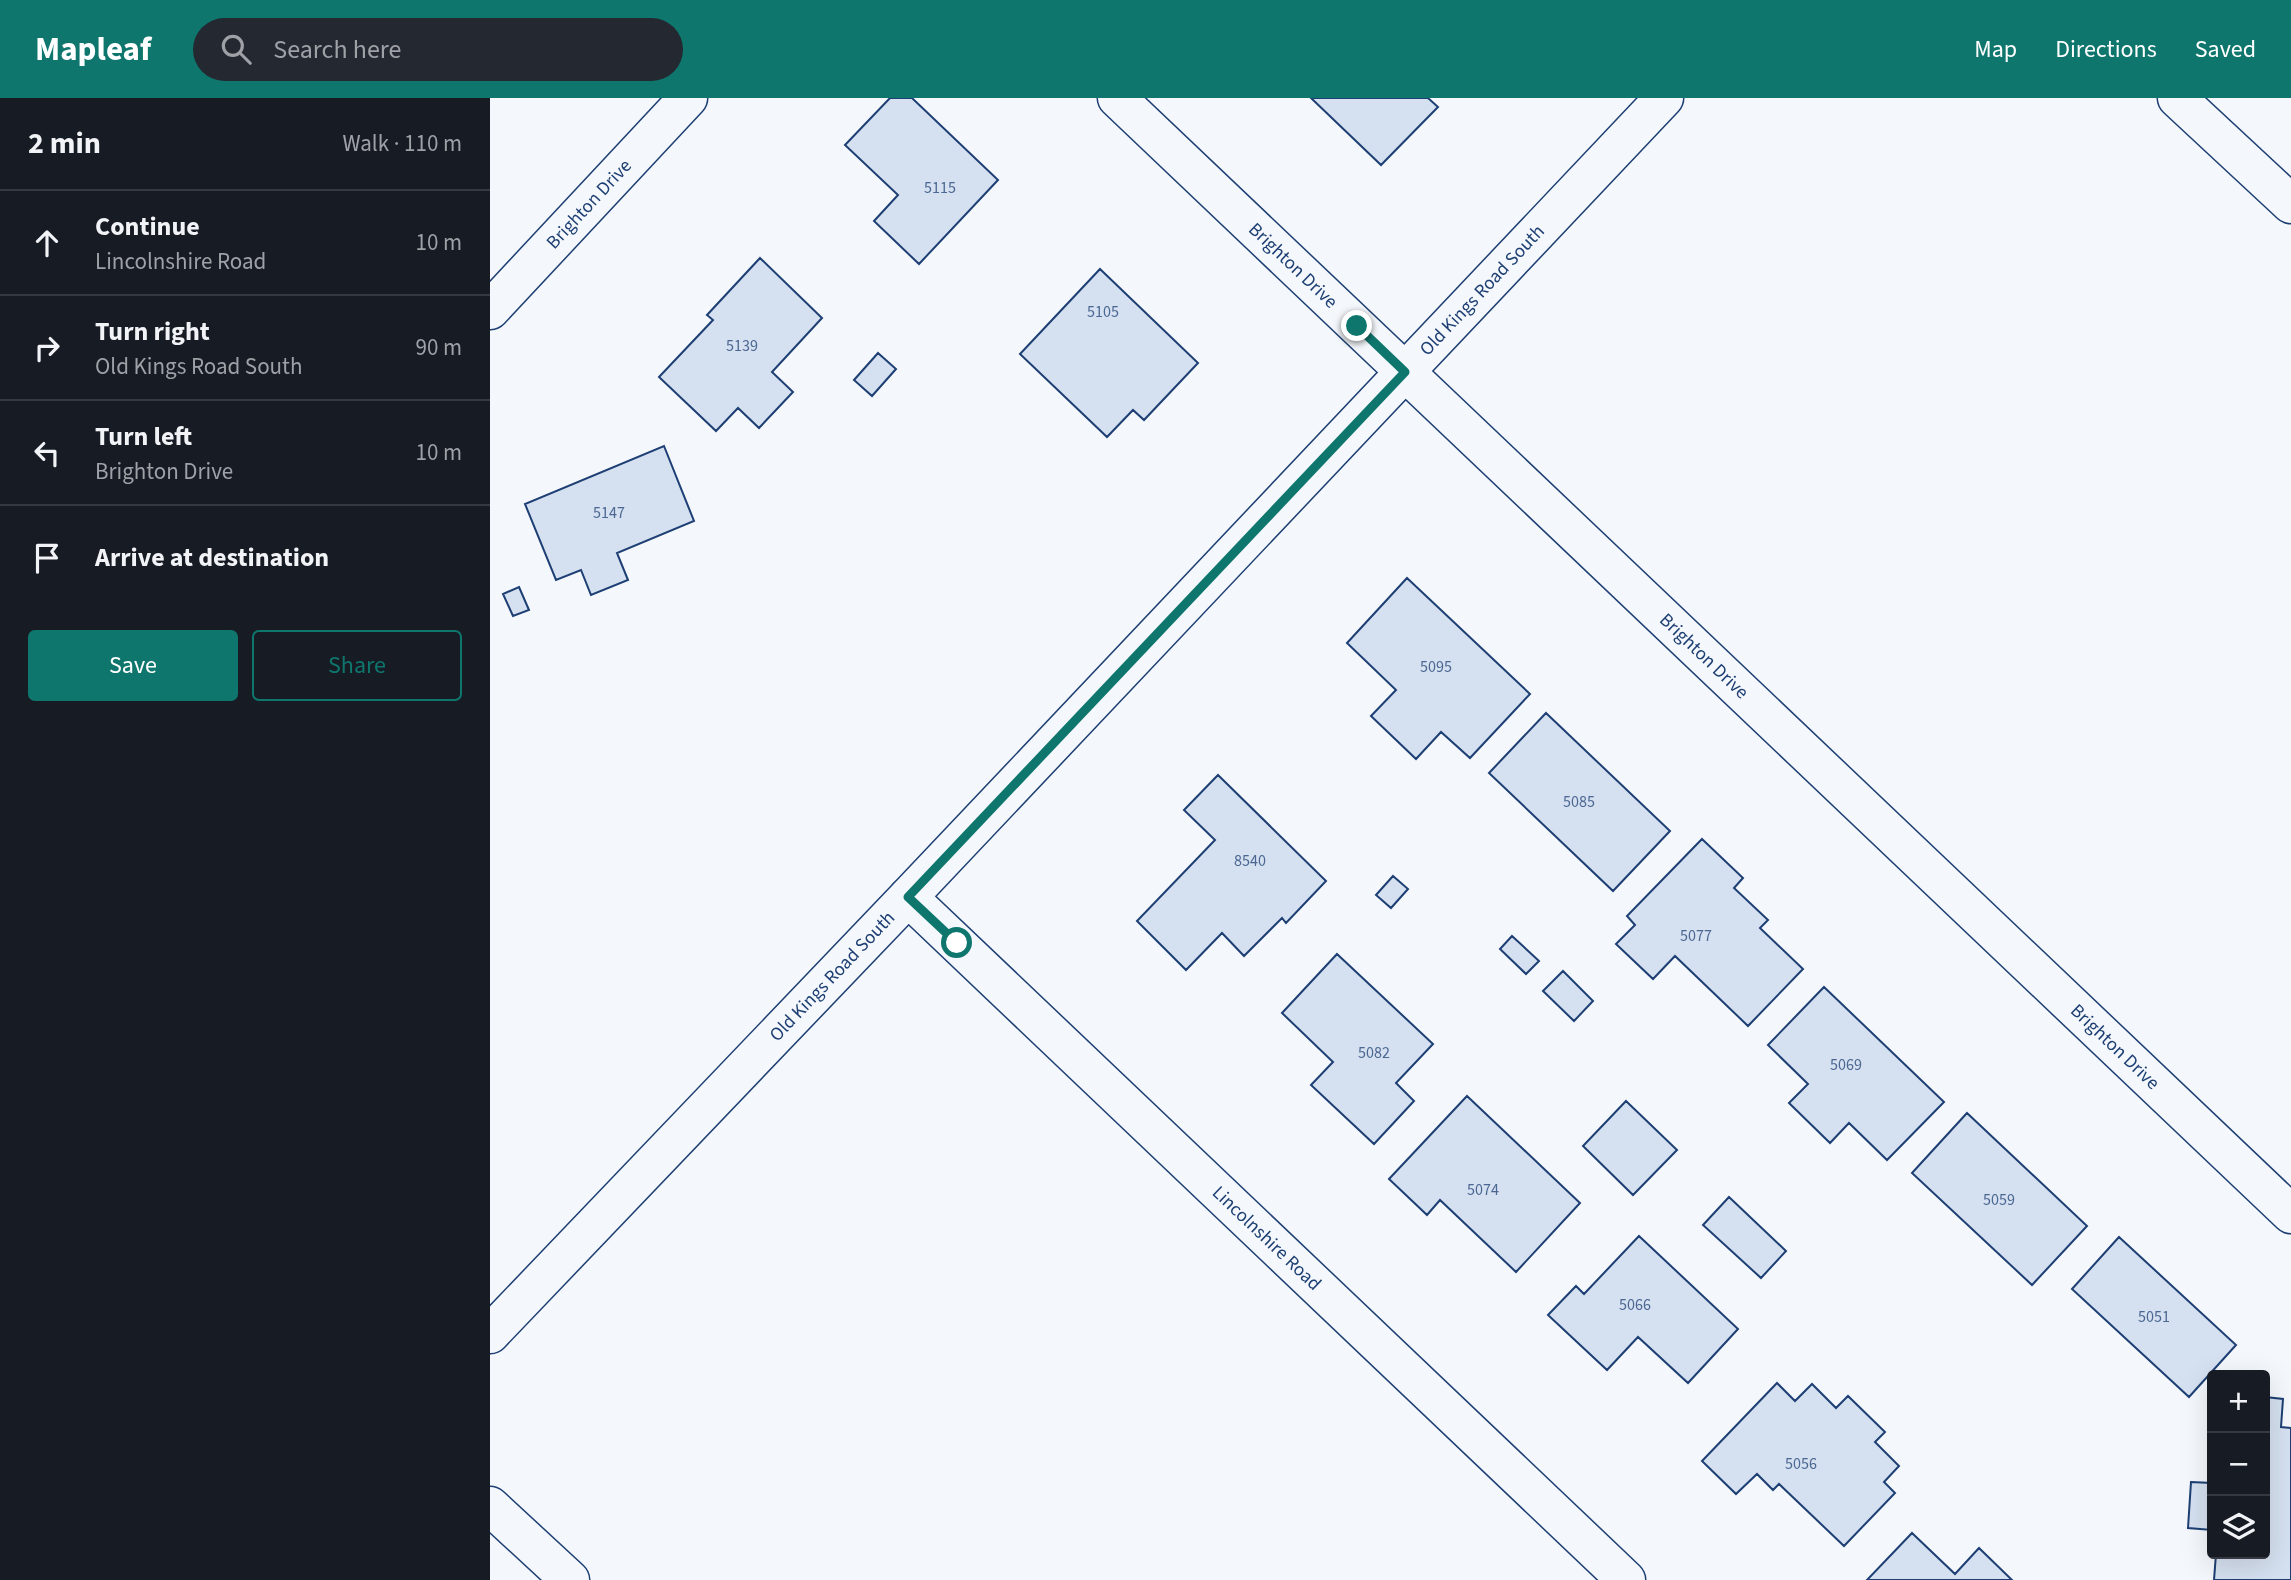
<!DOCTYPE html>
<html lang="en">
<head>
<meta charset="utf-8">
<style>
	:root { --surface:#171b24; --page:#242831; --text:#f1f3f6; --muted:#9ea1a6; --line:#363941; --accent:#0f766e }
	body { margin:0; font-family:"Source Sans 3",sans-serif; background:var(--page); color:var(--text) }
	.controls { position:absolute; right:21px; bottom:21px; display:grid; overflow:hidden; border-radius:7px; box-shadow:0 7px 28px #0002 }
	.controls button { width:63px; height:63px; display:grid; place-items:center; padding:0; border:0; border-bottom:2px solid var(--line); background:var(--surface); color:var(--text); font:35px sans-serif }
	.stop { position:absolute; width:21px; height:21px; margin:-16px; border:5px solid #0f766e; border-radius:50%; background:#fff }
	.stop.end { background:#0f766e; border-color:#fff; box-shadow:0 2px 7px #0008 }
	.list { margin:0; padding:0; list-style:none }
	h2 { display:flex; justify-content:space-between; align-items:center; height:91px; margin:0; padding:0 28px; font-size:30px }
	h2 small { font-size:23px; font-weight:400; color:var(--muted) }
	.list li { display:grid; grid-template-columns:46px 1fr auto; gap:21px; align-items:center; box-sizing:border-box; height:105px; padding:0 28px; border-top:2px solid var(--line) }
	.list b { display:block; font-size:26px; white-space:nowrap }
	.list p { margin:0; font-size:23px; white-space:nowrap; color:var(--muted) }
	.list em { font-size:23px; font-style:normal; color:var(--muted) }
	.actions { display:flex; gap:14px; padding:21px 28px }
	.actions a { flex:1; padding:16px 0; border:2px solid var(--accent); border-radius:7px; text-align:center; font-size:24px; color:var(--accent) }
	.actions .main { background:var(--accent); color:#fff }
	.icon { flex:none; width:38px; height:38px; fill:none; stroke:currentColor; stroke-width:2; stroke-linecap:round; stroke-linejoin:round }
	.map { position:relative; flex:none; width:1801px; height:1482px; overflow:hidden }
	header { display:flex; align-items:center; gap:42px; box-sizing:border-box; height:98px; padding:0 35px; background:var(--accent); color:#fff }
	header strong { font-size:33px }
	nav { display:flex; gap:38px; margin-inline-start:auto; font-size:24px }
	.search { width:490px; height:63px; background:var(--page); display:flex; align-items:center; gap:18px; box-sizing:border-box; padding:0 24px; border-radius:38px; color:var(--muted); font-size:26px }
	main { display:flex }
	aside { flex:1; background:var(--surface) }
	.map>svg:first-child { display:block }
</style>
</head>
<body>
<header>
<strong>Mapleaf</strong>
<div class="search"><svg class="icon" aria-label="search" viewBox="0 0 24 24"><circle cx="10" cy="10" r="6"/><path d="M15 15l6 6"/></svg>Search here</div>
<nav><a>Map</a><a>Directions</a><a>Saved</a></nav>
</header>
<main>
<aside>
<h2>2 min<small>Walk · 110 m</small></h2>
<ul class="list">
<li><svg class="icon" aria-label="ahead" viewBox="0 0 24 24"><path d="M12 20V5M6 11l6-6 6 6"/></svg><div><b>Continue</b><p>Lincolnshire Road</p></div><em>10 m</em></li>
<li><svg class="icon" aria-label="right" viewBox="0 0 24 24"><path d="M7 20v-9h11M14 6l5 5-5 5"/></svg><div><b>Turn right</b><p>Old Kings Road South</p></div><em>90 m</em></li>
<li><svg class="icon" aria-label="left" viewBox="0 0 24 24"><path d="M17 20v-9H6M10 6l-5 5 5 5"/></svg><div><b>Turn left</b><p>Brighton Drive</p></div><em>10 m</em></li>
<li><svg class="icon" aria-label="arrive" viewBox="0 0 24 24"><path d="M6 21V4h12l-3 4 3 4H6"/></svg><div><b>Arrive at destination</b></div></li>
</ul>
<div class="actions"><a class="main">Save</a><a>Share</a></div>
</aside>
<div class="map">
<svg width="1801" height="1482" viewBox="0 0 1801 1482">
	<rect width="100%" height="100%" fill="#f4f7fb"/>
	<!-- building -->
	<path fill="#d5e0f0" stroke="#1d3f73" stroke-width="2" d="M400,0H422L508,82L429,166L384,123L408,97L355,47Z
		M821,0H938L948,9L891,67Z
		M270,160L332,220L282,274L303,294L269,330L248,310L226,333L169,279L223,222L217,217Z
		M610,171L708,265L654,322L643,312L617,339L530,256Z
		M388,255L406,271L382,298L364,282Z
		M174,348L204,423L127,455L138,482L101,497L91,472L66,482L35,406Z
		M917,480L1040,596L980,660L951,634L926,661L881,618L906,592L857,545Z
		M29,489L39,512L23,518L13,496Z
		M1056,615L1180,733L1123,793L999,675Z
		M728,677L836,783L796,825L792,820L754,858L732,835L696,872L647,823L725,742L694,712Z
		M1212,741L1253,780L1244,790L1278,822L1270,830L1313,871L1258,928L1185,858L1163,881L1126,846L1145,827L1137,818Z
		M903,778L918,791L901,810L886,797Z
		M1022,838L1049,863L1036,876L1010,851Z
		M847,856L943,946L906,985L924,1003L884,1046L821,987L843,964L792,915Z
		M1073,873L1103,903L1084,923L1053,893Z
		M1334,889L1454,1004L1397,1062L1359,1025L1340,1045L1299,1005L1318,986L1278,947Z
		M977,998L1090,1105L1026,1174L950,1102L937,1117L899,1081Z
		M1136,1003L1187,1052L1143,1097L1093,1048Z
		M1477,1015L1597,1128L1542,1187L1422,1075Z
		M1239,1099L1296,1153L1271,1180L1213,1127Z
		M1149,1138L1248,1231L1198,1285L1148,1239L1117,1272L1058,1217L1086,1188L1094,1196Z
		M1629,1139L1746,1247L1699,1299L1582,1191Z
		M1287,1285L1305,1303L1322,1286L1346,1310L1358,1298L1395,1334L1385,1344L1409,1368L1394,1384L1405,1395L1354,1448L1289,1386L1283,1392L1267,1376L1246,1396L1212,1363Z
		M1775,1299L1793,1301L1791,1329L1801,1330V1482H1724L1726,1456H1775Z
		M1701,1384L1722,1385V1432L1698,1430Z
		M1422,1435L1465,1476L1489,1450L1522,1482H1377Z"/>
	<g fill="none" stroke-linecap="round" stroke-linejoin="round">
		<!-- minor casing -->
		<g stroke="#1d3f73" stroke-width="41">
			<g id="minor">
				<path id="s1" d="M627,0L1801,1116"/>
				<path d="M1687,0L1801,106"/>
				<path id="s2" d="M0,212L198,0"/>
				<path id="s3" d="M418,799L1136,1482"/>
				<path id="s4" d="M0,1236L418,799L1174,0"/>
				<path d="M0,1408L80,1482"/>
			</g>
		</g>
		<!-- minor -->
		<use href="#minor" stroke="#f4f7fb" stroke-width="38"/>
	</g>
	<g fill="none" stroke-linecap="round" stroke-linejoin="round">
		<!-- route -->
		<path stroke="#0f766e" stroke-width="9" d="M467,845L418,799L915,274L867,228"/>
	</g>
	<g text-anchor="middle" dominant-baseline="central" stroke-width="5" stroke-linejoin="round" paint-order="stroke">
		<!-- number labels -->
		<g font-size="16" fill="#4b6792">
			<text x="450" y="90">5115</text>
			<text x="613" y="214">5105</text>
			<text x="252" y="248">5139</text>
			<text x="119" y="415">5147</text>
			<text x="946" y="569">5095</text>
			<text x="1089" y="704">5085</text>
			<text x="760" y="763">8540</text>
			<text x="1206" y="838">5077</text>
			<text x="884" y="955">5082</text>
			<text x="1356" y="967">5069</text>
			<text x="993" y="1092">5074</text>
			<text x="1509" y="1102">5059</text>
			<text x="1145" y="1207">5066</text>
			<text x="1664" y="1219">5051</text>
			<text x="1311" y="1366">5056</text>
		</g>
		<!-- street labels -->
		<g font-size="19" fill="#1d3f73" stroke="#f4f7fb">
			<text stroke="none"><textPath href="#s2" startOffset="145">Brighton Drive</textPath></text>
			<text stroke="none"><textPath href="#s1" startOffset="243">Brighton Drive</textPath></text>
			<text stroke="none"><textPath href="#s4" startOffset="1440">Old Kings Road South</textPath></text>
			<text stroke="none"><textPath href="#s1" startOffset="810">Brighton Drive</textPath></text>
			<text stroke="none"><textPath href="#s4" startOffset="495">Old Kings Road South</textPath></text>
			<text stroke="none"><textPath href="#s1" startOffset="1377">Brighton Drive</textPath></text>
			<text stroke="none"><textPath href="#s3" startOffset="495">Lincolnshire Road</textPath></text>
		</g>
	</g>
</svg>
<div class="controls">
<button>+</button>
<button>−</button>
<button><svg class="icon" aria-label="layers" viewBox="0 0 24 24"><path d="M12 4l9 5-9 5-9-5zM3 14l9 5 9-5"/></svg></button>
</div>
<div class="stop" style="left:467px;top:845px"></div>
<div class="stop end" style="left:867px;top:228px"></div>
</div>
</main>
</body>
</html>
